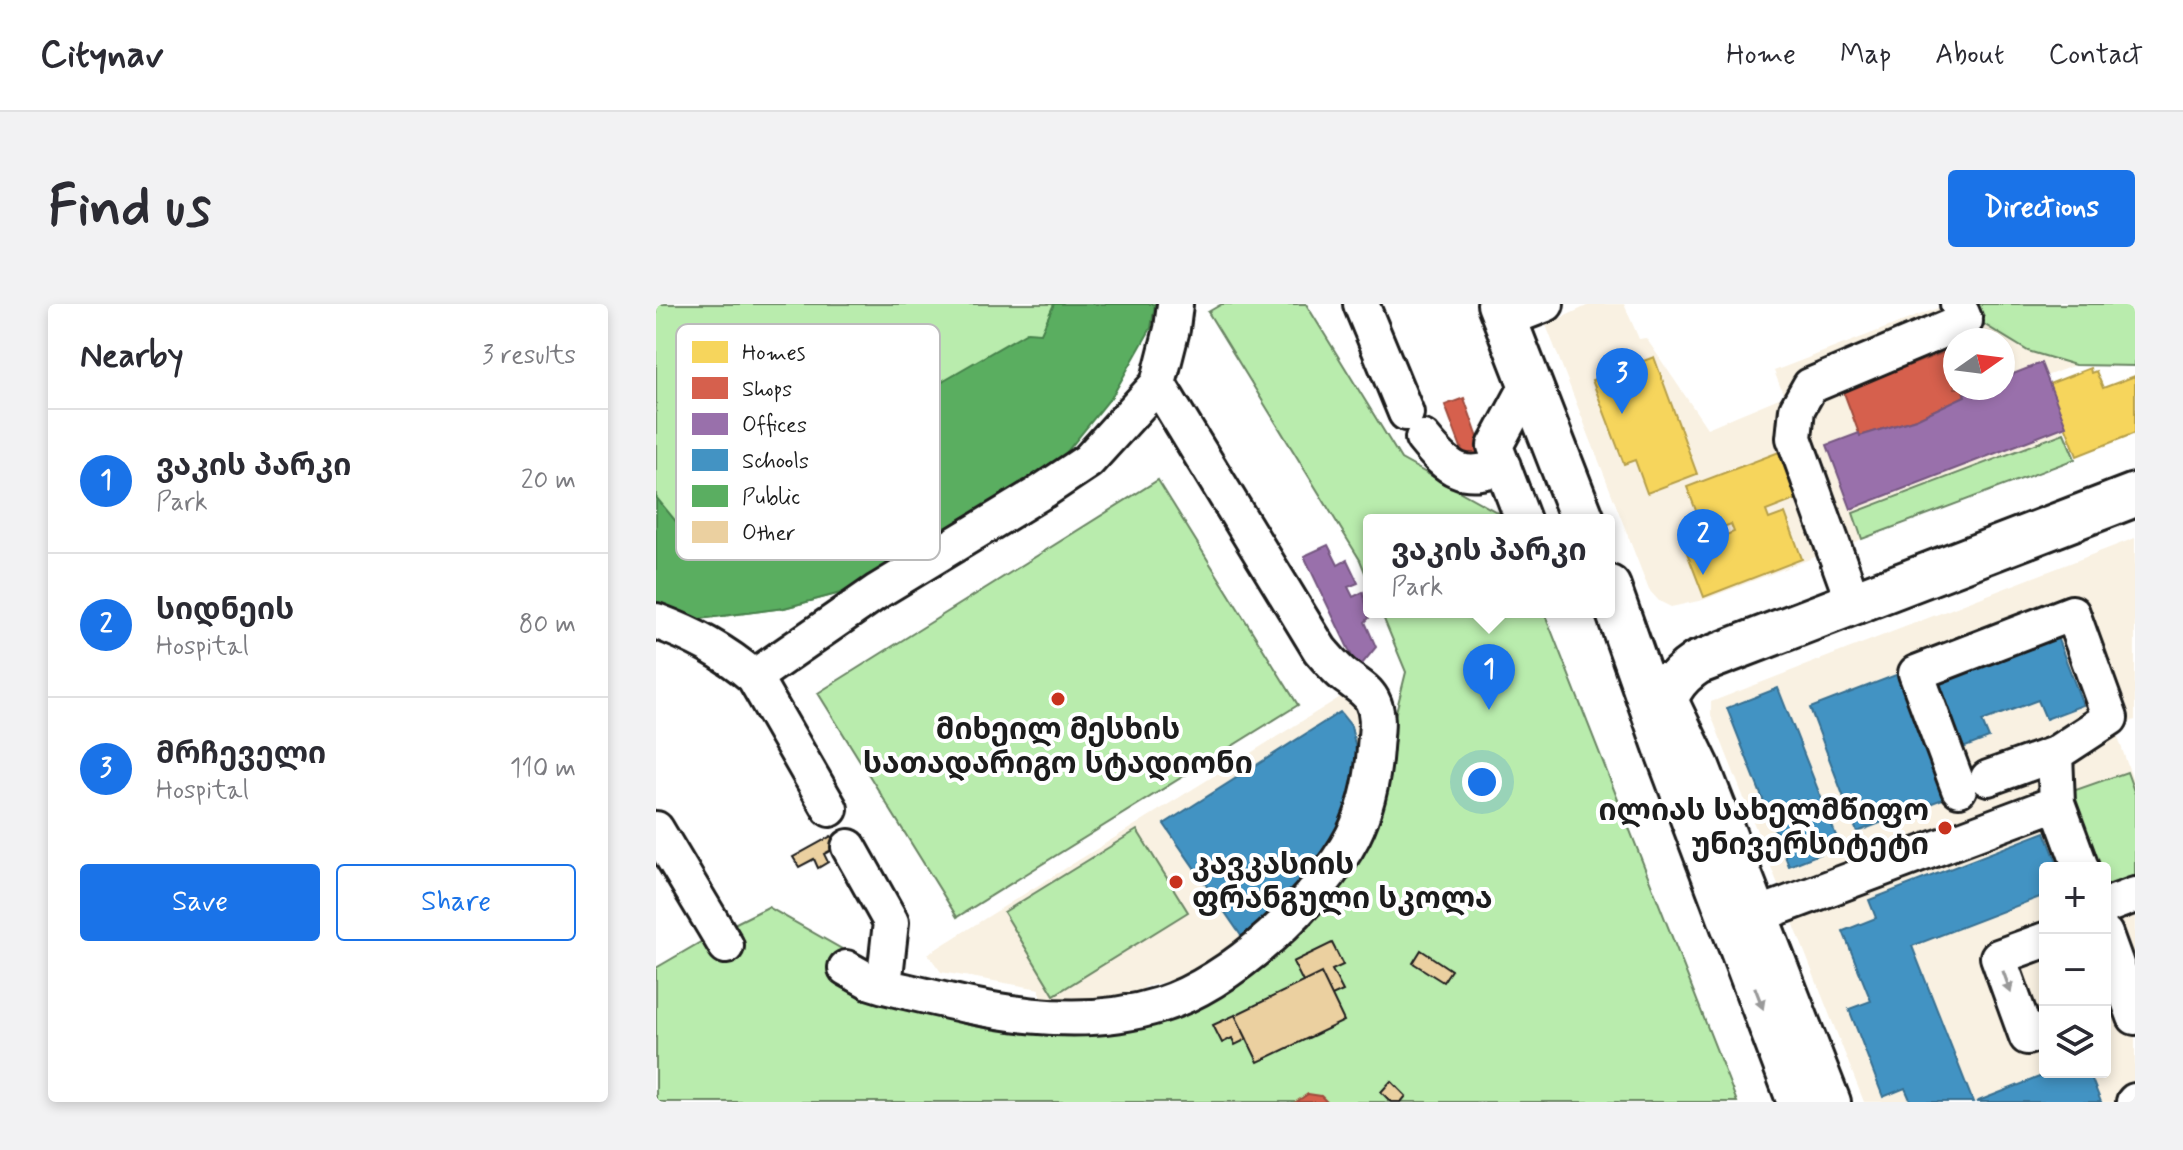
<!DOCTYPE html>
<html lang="en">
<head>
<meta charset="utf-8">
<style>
	:root { --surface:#fff; --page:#f2f2f3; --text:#2b2b33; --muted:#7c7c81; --line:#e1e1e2; --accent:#1a73e8 }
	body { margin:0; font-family:Mynerve,"Noto Sans Georgian",sans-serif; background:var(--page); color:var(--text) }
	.controls { position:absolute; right:24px; bottom:24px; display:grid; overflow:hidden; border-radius:8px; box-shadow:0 4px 12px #0003 }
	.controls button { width:72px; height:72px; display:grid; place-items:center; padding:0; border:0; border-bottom:2px solid var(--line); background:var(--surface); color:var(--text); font:40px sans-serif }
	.compass { position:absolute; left:1287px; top:24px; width:72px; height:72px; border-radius:50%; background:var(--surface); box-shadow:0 4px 12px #0003; rotate:76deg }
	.you { position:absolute; left:826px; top:478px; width:28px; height:28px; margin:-20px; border:6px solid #fff; border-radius:50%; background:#1a73e8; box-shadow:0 0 0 12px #1a73e833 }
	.badge { display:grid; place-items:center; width:52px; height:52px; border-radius:50%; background:var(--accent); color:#fff; font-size:26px; font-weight:700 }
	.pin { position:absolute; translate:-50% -66px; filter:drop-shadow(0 2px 4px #0008) }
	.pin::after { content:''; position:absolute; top:42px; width:28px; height:24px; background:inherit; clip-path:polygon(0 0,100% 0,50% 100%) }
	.popup { position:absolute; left:707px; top:210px; width:252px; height:104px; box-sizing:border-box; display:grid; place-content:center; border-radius:8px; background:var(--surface); filter:drop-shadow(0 2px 6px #0005); font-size:26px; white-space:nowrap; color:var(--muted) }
	.popup b { font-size:30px; color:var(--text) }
	.popup::after { content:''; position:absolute; left:50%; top:100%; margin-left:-16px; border:16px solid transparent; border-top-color:var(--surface) }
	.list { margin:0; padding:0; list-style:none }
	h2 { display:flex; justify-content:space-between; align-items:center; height:104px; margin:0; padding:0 32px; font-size:34px }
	h2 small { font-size:26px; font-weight:400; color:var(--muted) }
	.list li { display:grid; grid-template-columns:52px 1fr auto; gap:24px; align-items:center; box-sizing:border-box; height:144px; padding:0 32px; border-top:2px solid var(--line) }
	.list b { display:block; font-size:30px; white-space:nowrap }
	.list p { margin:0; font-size:26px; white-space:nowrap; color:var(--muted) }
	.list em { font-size:26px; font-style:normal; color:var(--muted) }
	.actions { display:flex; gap:16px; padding:24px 32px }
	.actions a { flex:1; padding:18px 0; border:2px solid var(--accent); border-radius:8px; text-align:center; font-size:28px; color:var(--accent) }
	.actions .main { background:var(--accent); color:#fff }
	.icon { flex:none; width:44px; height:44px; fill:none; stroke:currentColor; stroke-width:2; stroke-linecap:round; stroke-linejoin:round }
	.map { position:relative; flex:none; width:1479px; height:798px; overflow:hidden; border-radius:8px }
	header { display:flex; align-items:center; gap:48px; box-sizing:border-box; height:112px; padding:0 40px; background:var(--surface); border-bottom:2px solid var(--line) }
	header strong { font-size:38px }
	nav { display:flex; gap:44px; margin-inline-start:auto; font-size:28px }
	.intro { display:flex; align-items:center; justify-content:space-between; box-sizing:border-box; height:192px; padding:0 48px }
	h1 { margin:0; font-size:56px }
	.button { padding:20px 36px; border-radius:8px; background:var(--accent); color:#fff; font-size:28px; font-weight:700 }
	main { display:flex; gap:48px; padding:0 48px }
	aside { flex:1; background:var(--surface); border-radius:8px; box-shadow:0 4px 12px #0003 }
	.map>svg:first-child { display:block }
</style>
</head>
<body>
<header>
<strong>Citynav</strong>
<nav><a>Home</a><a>Map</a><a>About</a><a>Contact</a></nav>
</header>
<div class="intro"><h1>Find us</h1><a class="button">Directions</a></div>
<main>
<aside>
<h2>Nearby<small>3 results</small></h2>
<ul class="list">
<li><span class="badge">1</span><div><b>ვაკის პარკი</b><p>Park</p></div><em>20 m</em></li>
<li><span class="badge">2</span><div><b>სიდნეის</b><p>Hospital</p></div><em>80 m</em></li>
<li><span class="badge">3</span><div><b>მრჩეველი</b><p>Hospital</p></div><em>110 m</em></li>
</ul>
<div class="actions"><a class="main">Save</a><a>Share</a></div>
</aside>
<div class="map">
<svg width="1479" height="798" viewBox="0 0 1479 798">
	<rect width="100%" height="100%" fill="#fff"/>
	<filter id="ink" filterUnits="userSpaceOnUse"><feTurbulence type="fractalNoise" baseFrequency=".0125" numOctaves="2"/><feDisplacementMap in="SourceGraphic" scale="16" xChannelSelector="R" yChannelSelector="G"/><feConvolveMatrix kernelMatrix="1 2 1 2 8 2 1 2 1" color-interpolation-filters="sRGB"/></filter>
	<g filter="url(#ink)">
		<!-- built -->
		<path fill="#f9f1e2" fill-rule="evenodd" d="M935,0H968L983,35L990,34L1051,124L1128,92L1118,67L1292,0H1312L1372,47L1419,61L1390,72L1410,122L1408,129L1197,208L1206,235L1047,296L1015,303L1003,297L993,286L890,21ZM1299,36H1347V84H1299Z
			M1479,234V416L1459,424L1479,483V798H1208L1055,411V398ZM1389,564H1449V768H1389Z
			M691,389L711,400L706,464L680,545L624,610L555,662L528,673L488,683V691L384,701V685L285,668L272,650Z"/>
		<!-- green -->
		<path fill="#b9ecad" stroke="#6a8464" stroke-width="2" d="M0,0H499L203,284L128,304L43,315L0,308Z
			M566,0H650L745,155L846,211L849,216H713V278L704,256L552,8Z
			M1315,0H1479V62L1419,61L1372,47L1321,16Z
			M1408,129L1419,155L1206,235L1197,209Z
			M502,176L642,401L301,613L162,389Z
			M725,308H888L1081,798H0V664L62,628L112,603L216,662L448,723L642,618L731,444L750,368Z
			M1471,468L1479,490V575L1449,585V564H1440L1414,488Z
			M481,526L532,608L398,691L348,608Z"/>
		<!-- homes -->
		<path fill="#f6d55c" stroke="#b59e49" stroke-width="2" d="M998,53L1041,170L991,189L979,156L968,160L936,76Z
			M1434,64L1435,69L1440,67L1447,84L1479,72V129L1421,152L1393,80Z
			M1131,145L1149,192L1110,207L1113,215L1129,209L1146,255L1048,293L1030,246L1078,228L1075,220L1049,230L1031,183Z"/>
		<!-- shops -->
		<path fill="#d6604d" stroke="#9e4c3e" stroke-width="2" d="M1292,47L1299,65V84H1306L1309,92L1260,115L1204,132L1187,86Z
			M808,94L827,148L809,154L789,101Z
			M652,790L665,792L671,798H640Z"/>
		<!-- offices -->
		<path fill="#9970ab" stroke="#745780" stroke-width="2" d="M1385,59L1410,122L1195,205L1171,141L1203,129L1204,132L1260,115L1309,92L1308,89L1320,84H1347V74Z
			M672,241L682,261L691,256L702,279L692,283L697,293L707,288L713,314L709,318L720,343L702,365L648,252Z"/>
		<!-- schools -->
		<path fill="#4393c3" stroke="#376f91" stroke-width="2" d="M1399,328L1427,401L1390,415L1382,396L1326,417L1333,434L1299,447L1272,376Z
			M1245,369L1292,493L1201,528L1154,404Z
			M1122,384L1184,542L1133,562L1071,404Z
			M684,408L695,422L700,446L701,469L688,512L661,559L628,598L586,633L508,520Z
			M1389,528L1403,564H1389V591L1256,642L1317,798H1255L1249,784L1227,793L1193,705L1215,697L1187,627L1220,614L1213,596Z
			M1396,768H1433L1445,798H1320Z"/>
		<!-- public -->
		<path fill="#5aae61" stroke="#47824c" stroke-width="2" d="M398,0H499L495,24L457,91L405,155L360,193L203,284L128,304L43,315L0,308V193L26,225L67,224L73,212L139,170L237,117L288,76L371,28L385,29Z"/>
		<!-- building -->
		<path fill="#ebd0a0" stroke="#1c1c1c" stroke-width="2" d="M175,532L181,543L168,550L172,558L162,564L158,555L143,563L137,553Z
			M676,639L687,661L676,666L687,687L676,692L665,669L647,678L637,658Z
			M765,646L795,666L787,678L757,659Z
			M665,669L688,717L602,758L579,711Z
			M579,711L591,735L579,741L576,734L566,739L557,721Z
			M735,777L750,792L745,798H735L725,788Z"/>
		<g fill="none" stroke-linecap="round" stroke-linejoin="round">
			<!-- minor casing -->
			<g stroke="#1c1c1c" stroke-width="40">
				<path id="minor" d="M705,0L750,109
					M849,16L890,0
					M767,134C793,166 806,177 847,162
					M867,216L839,142L873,79
					M1198,300L1138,134L1141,105L1154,82L1309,17L1302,0
					M0,317C37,331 68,347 98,373L222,287L387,187L432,157L502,80L516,25L519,0
					M98,373L174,505
					M1005,377L1046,462L1177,798
					M1332,474L1399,450L1401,499
					M1303,485L1260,369L1416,309L1454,414L1399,450
					M0,525L70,642
					M193,543L235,618L228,682C318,703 412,730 504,701C575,679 663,597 697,532C711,504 717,474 719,444C720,428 724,411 716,396C710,385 699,380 689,372C680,365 672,355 664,346L502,80
					M1449,602L1479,591
					M1083,618L1401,499L1425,564
					M1449,630L1479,713
					M1389,636L1342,653L1371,733L1389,726
					M190,664L215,678L228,682
					M1478,798L1479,797"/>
			</g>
			<!-- major casing -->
			<g stroke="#1c1c1c" stroke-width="48">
				<path id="major" d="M843,0L927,216
					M953,283L1010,445L1143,798
					M1002,422C1011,392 1014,377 1041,359L1479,191"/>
			</g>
			<!-- minor -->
			<use href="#minor" stroke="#fff" stroke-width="34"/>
			<!-- major -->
			<use href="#major" stroke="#fff" stroke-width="42"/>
		</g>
		<!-- one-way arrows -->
		<defs><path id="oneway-solid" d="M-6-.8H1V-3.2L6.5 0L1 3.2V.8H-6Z" transform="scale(2)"/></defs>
		<g fill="#999">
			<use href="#oneway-solid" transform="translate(1351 678) rotate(70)"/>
			<use href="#oneway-solid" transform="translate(1103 694) rotate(69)"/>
		</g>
	</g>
	<!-- markers -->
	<g fill="#c8321e" stroke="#fff" stroke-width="3">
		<circle cx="402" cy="395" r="8"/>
		<circle cx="1289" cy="524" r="8"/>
		<circle cx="520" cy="578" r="8"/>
	</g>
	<g text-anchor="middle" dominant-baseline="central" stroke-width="8" stroke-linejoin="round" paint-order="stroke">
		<!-- poi labels -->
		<g font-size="30" font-weight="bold" fill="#1c1c1c" stroke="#fff">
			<text x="402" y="426">მიხეილ მესხის<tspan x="402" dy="34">სათადარიგო სტადიონი</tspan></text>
			<text x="1273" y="507" text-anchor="end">ილიას სახელმწიფო<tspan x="1273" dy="34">უნივერსიტეტი</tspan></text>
			<text x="536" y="561" text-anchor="start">კავკასიის<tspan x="536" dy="34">ფრანგული სკოლა</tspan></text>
		</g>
	</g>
	<!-- legend -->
	<rect x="20" y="20" width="264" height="236" rx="12" fill="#fff" stroke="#bbb" stroke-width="2"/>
	<rect x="36" y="37" width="36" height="22" fill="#f6d55c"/>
	<rect x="36" y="73" width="36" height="22" fill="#d6604d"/>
	<rect x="36" y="109" width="36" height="22" fill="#9970ab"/>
	<rect x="36" y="145" width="36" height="22" fill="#4393c3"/>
	<rect x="36" y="181" width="36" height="22" fill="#5aae61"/>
	<rect x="36" y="217" width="36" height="22" fill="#ebd0a0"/>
	<g font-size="22" fill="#1c1c1c">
		<text x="86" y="56">Homes</text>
		<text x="86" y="92">Shops</text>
		<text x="86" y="128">Offices</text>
		<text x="86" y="164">Schools</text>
		<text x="86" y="200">Public</text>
		<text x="86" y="236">Other</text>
	</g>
</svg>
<div class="controls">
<button>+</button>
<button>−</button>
<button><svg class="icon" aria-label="layers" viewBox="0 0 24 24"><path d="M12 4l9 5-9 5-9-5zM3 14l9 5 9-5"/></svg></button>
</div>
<svg class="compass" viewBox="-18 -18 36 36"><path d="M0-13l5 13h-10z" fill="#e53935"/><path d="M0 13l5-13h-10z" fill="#7c7c81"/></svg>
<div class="you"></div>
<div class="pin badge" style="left:833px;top:406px">1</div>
<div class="popup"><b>ვაკის პარკი</b>Park</div>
<div class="pin badge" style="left:1047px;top:271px">2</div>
<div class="pin badge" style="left:966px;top:110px">3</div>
</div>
</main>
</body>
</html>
